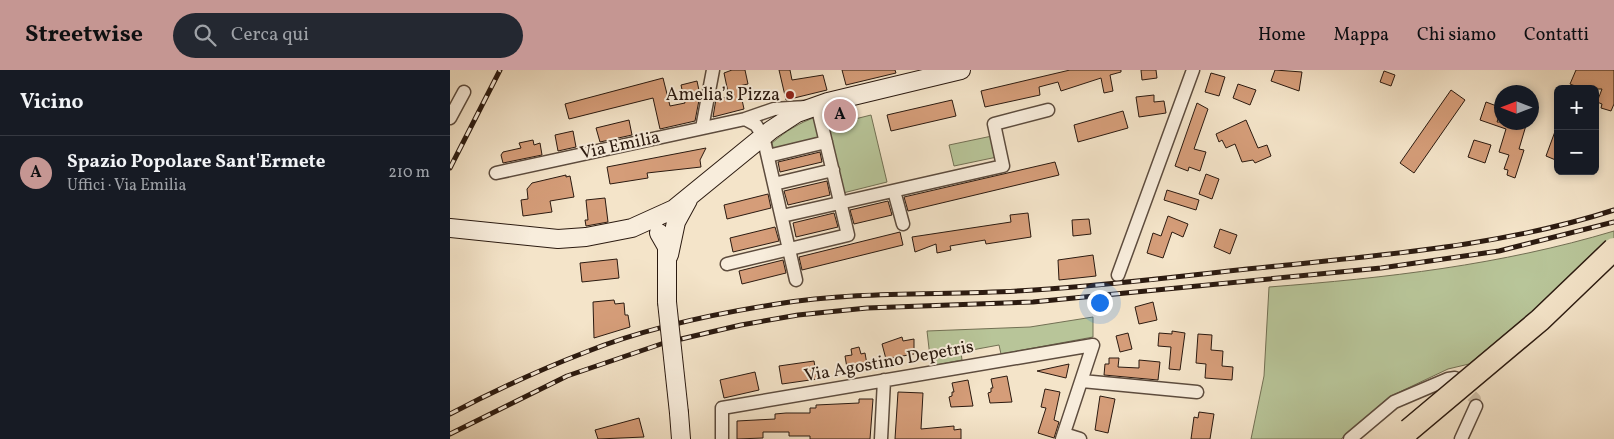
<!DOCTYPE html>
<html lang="it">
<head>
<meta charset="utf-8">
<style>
	:root { --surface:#171b24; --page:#242831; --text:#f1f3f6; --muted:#9ea1a6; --line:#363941; --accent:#c59692 }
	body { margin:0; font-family:Vollkorn,serif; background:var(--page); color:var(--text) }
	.controls { position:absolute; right:15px; top:15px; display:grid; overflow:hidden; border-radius:8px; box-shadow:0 2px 8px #0003 }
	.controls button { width:45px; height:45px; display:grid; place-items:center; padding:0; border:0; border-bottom:1px solid var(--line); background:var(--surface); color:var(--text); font:25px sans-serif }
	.compass { position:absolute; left:1044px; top:15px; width:45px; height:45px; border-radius:50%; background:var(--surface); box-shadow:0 2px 8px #0003; rotate:270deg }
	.you { position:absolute; left:649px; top:232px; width:18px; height:18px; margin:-12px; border:4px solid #fff; border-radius:50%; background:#1a73e8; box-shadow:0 0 0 8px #1a73e833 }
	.badge { display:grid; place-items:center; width:32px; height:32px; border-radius:50%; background:var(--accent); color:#111; font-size:16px; font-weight:700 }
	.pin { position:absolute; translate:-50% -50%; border:2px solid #fff; box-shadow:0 1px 5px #0006 }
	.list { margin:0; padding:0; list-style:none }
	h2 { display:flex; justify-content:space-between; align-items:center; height:65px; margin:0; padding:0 20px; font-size:21px }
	h2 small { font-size:16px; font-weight:400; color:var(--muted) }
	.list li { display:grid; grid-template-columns:32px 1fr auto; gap:15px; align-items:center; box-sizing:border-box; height:75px; padding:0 20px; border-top:1px solid var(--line) }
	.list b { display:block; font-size:19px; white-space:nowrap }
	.list p { margin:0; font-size:16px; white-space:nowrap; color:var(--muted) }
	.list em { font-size:16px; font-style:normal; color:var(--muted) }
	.icon { flex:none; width:28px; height:28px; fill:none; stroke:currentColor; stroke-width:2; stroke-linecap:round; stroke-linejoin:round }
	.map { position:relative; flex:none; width:1164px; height:369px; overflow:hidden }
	header { display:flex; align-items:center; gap:30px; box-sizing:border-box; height:70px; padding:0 25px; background:var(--accent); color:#111 }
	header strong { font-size:24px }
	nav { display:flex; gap:28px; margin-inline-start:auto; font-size:18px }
	.search { width:350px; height:45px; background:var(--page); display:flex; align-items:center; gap:12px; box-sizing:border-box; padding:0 18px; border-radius:28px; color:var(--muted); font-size:19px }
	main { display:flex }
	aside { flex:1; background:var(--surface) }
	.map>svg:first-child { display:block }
</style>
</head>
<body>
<header>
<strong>Streetwise</strong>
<div class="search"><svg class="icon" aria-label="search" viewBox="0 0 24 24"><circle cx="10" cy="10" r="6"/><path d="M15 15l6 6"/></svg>Cerca qui</div>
<nav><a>Home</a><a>Mappa</a><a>Chi siamo</a><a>Contatti</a></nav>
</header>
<main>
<aside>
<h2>Vicino<small></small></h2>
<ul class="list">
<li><span class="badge">A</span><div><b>Spazio Popolare Sant'Ermete</b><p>Uffici · Via Emilia</p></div><em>210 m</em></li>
</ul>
</aside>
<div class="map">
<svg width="1164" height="369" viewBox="0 0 1164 369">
	<rect width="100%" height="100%" fill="#f4e4c9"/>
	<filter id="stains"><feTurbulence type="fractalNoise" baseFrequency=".004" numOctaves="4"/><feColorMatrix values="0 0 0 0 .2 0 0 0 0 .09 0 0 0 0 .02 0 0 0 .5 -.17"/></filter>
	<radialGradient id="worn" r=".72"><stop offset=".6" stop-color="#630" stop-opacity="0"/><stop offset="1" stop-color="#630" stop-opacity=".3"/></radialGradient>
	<!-- green -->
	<path fill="#b8c599" stroke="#727054" d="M421,45L437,112L393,123L377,56Z
		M366,47L372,68L324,81L322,73C336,61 349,53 366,47Z
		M542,66L547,87L504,96L499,75Z
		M1164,161V170L1119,211L1019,294L998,299L939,327L891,369H801L814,306L819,217C936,208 1051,195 1164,161Z
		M643,247V267L551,284L549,275L511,282L512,290L481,296L477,261L580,257Z"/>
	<!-- building -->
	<path fill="#d59d79" stroke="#2b1a10" d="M282,0H295L298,14L289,16L294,39L263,47L266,29L279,27L274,3Z
		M329,0H340L342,10L373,5L377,20L336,30Z
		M392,0H445L446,3L396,15Z
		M620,0H671V2L660,5L663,21L654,23L651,8L611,21L608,12L589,17L590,25L535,37L531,21Z
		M691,0H706L707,8L692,10Z
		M825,0L852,2L849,21L821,11Z
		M1126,0H1164V34L1161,41L1151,38L1152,34L1147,32L1152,19H1133L1120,14Z
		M934,1L945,5L941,16L930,12Z
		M761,3L775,7L769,26L755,22Z
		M213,8L220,36L235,33L231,15L247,11L250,25L245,51L210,59L203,28L119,49L115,34Z
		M788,14L806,20L800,35L783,28Z
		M1001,20L1015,30L964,103L950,93Z
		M704,25V32L714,31L716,43L689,47L686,27Z
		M502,30L506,46L441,61L437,45Z
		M1036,32L1052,38L1047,52H1077L1069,79L1074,80L1065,108L1057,105L1058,100L1054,99L1059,85L1049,82L1056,59L1030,50Z
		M747,33L758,39L744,79L756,82L750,101L739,97L738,101L725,96Z
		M673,41L678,58L628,72L624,55Z
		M179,50L182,65L150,72L146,58Z
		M796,50L808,78L817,75L821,86L805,93L803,90L792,92L785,74L776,78L772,70L769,72L766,64Z
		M1107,56H1108V91L1096,86Z
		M123,61L126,77L108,81L105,65Z
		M83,70L84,75L90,73L92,85L53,93L51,85L53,82L71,78L69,73Z
		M1024,70L1041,75L1035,93L1018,87Z
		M256,78L250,90L251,97L197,103L198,108L160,114L157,97Z
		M370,82L372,92L330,102L328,92Z
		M605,92L609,105L458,141L454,127Z
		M756,104L769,109L762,129L749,124Z
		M116,105V107L120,106L124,127L100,131L102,142L73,146L71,130L78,129L77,119L82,113Z
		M377,111L380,125L338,135L334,121Z
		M717,120L749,130L746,140L714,130Z
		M318,124L321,138L277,149L274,135Z
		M155,128L158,152L136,156L135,150H138L136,130Z
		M438,131L442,145L404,154L400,140Z
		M384,143L388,157L346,167L343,153Z
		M578,143L581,167L536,174L535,170L500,176L501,180L487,183L486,174L465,182L462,167L561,152L560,145Z
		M718,146L738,154L733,167L722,162L713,188L697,183L703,163L711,166Z
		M639,149L641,164L623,166L622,150Z
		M325,157L329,171L283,182L280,168Z
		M770,159L787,165L780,184L764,177Z
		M450,162L453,175L352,200L349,187Z
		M643,185L646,206L609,210L608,190Z
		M167,189L169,208L132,212L130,193Z
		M333,190L336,203L292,214L289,201Z
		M164,230L165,234L174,233L175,245H178L180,257L144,268L143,232Z
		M703,232L707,250L689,254L685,237Z
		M722,261L735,263L730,300L719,299L721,277L708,276L709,263L722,264Z
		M678,263L682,279L670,282L666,266Z
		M748,264L762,265L761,280L773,281L772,296L783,297L782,310L755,308L756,294L746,293Z
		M452,267L453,271L464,269V284L436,289L432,274Z
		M409,277L411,284L415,283L418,300L398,304L395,286L402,285L401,279Z
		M659,288H669L668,297L689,298V290L710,292L708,310L654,305L655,294H659Z
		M364,291L367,309L332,314L329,296Z
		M619,294L616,308L587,301Z
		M305,302L309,320L274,328L270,310Z
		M557,306L562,332L540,333L538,323L541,322V318H543L541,309Z
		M518,310L523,336L501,337L499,327L502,326V322H504L502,313Z
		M595,319L610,322L604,350L609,352L604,368L588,363L596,338L591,337Z
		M448,322L473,323L471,359L504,356V360L511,359V369H445Z
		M650,326L665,329L658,363L645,360Z
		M409,329H423L420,369H360V366H339V362H313V368L287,369V351L325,349V344L336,343H360V338H366V335L409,333Z
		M749,342L764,344L760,369H741L744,347L748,348Z
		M189,348L194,367L148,369L145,360Z"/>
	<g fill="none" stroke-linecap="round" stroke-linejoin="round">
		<!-- street-tunnel -->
		<path stroke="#ccbca4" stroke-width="12" stroke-dasharray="12 6" stroke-linecap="butt" d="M1009,313L1025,329L1026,336"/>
		<!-- street casing -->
		<g stroke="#5d4c3e" stroke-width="15">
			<path id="street" d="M0,48L14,22
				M295,49L306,55L313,66L346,210
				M252,58L263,0
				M318,86L376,72
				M46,103L295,49L324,39L356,37
				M324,114L383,100
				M444,121L453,154
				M332,146L553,96L544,54L598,40
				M277,194L398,165L367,35
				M668,205L743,0
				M632,311L747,322
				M614,364L630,369
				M272,369V338L643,275L612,369
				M431,369L434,310
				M900,369L944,332L998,309L1005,308
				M1011,369L1026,336"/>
		</g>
		<!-- secondary casing -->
		<g stroke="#2b1a10" stroke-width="20">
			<path id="secondary" d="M0,158L108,169L136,167L182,158L224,139L321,60L347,43L378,32L511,0
				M209,163L217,177V232
				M219,185L226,152L238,130
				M229,343L231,369"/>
		</g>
		<!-- street -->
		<use href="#street" stroke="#f8eddc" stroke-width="12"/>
		<!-- secondary -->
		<use href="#secondary" stroke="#f8eddc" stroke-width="18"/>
		<!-- rail casing -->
		<g stroke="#2b1a10" stroke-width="5">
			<path id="rail" d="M0,98L50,0
				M0,344C44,321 89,300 136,282C196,258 263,244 327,234C412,220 499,226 584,220C666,215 747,204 828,196C941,184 1056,175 1164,140
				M0,364L117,306L214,273L291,255L348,245L417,238L583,232L931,198L1049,181L1164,152"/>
		</g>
		<!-- rail -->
		<use href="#rail" stroke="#f8eddc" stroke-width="3" stroke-dasharray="9" stroke-linecap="butt"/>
		<!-- secondary-bridge casing -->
		<g stroke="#2b1a10" stroke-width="20" stroke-linecap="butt">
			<path id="secondary-bridge" d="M217,232L229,343"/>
		</g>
		<!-- highway-bridge casing -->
		<g stroke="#2b1a10" stroke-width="25" stroke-linecap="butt">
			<path id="highway-bridge" d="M959,360L1090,250L1164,179"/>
		</g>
		<!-- secondary-bridge -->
		<use href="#secondary-bridge" stroke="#f8eddc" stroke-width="18"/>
		<!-- highway-bridge -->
		<use href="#highway-bridge" stroke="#f4e4c9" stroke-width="22"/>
	</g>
	<!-- markers -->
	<circle fill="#8f2418" stroke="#f8eddc" stroke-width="2" cx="340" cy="25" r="5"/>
	<g text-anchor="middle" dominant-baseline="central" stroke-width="4" stroke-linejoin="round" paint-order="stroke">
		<!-- poi labels -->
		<g font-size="18" fill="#2b1a10" stroke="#f8eddc" text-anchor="end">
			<text x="330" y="25">Amelia’s Pizza</text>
		</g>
		<!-- street labels -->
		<g font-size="18" fill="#2b1a10" stroke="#f8eddc">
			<text transform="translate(170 76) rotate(-12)">Via Emilia</text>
			<text transform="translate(439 292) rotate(-10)">Via Agostino Depetris</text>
		</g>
	</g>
	<rect width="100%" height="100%" filter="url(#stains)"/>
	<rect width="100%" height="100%" fill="url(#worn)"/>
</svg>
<div class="controls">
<button>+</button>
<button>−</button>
</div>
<svg class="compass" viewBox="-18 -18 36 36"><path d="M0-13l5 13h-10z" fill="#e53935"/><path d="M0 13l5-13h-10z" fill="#9ea1a6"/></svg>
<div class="you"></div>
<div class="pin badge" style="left:390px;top:45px">A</div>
</div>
</main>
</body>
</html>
